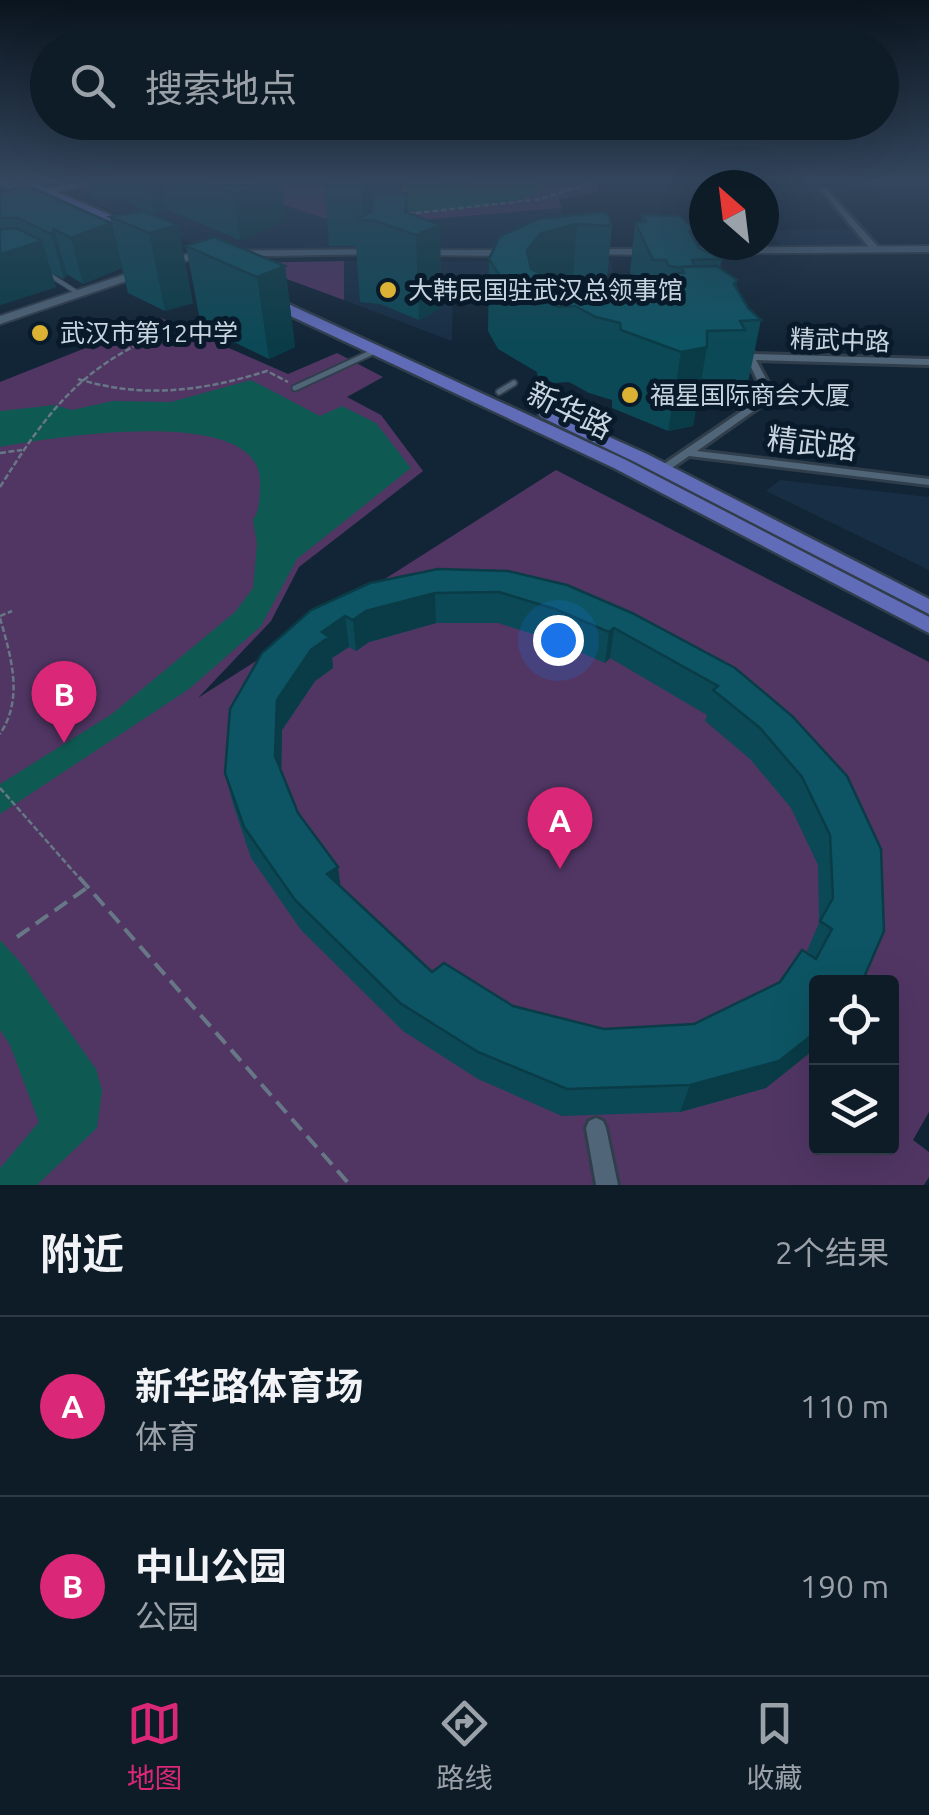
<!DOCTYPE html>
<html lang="zh">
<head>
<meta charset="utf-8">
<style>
	:root { --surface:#0e1c28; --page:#172530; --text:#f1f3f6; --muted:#9ba1a8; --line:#2e3a45; --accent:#db2777 }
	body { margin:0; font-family:Ubuntu,"Noto Sans SC",sans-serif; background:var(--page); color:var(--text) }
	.controls { position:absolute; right:30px; bottom:30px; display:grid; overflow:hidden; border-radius:10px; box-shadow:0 10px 40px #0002 }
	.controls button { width:90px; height:90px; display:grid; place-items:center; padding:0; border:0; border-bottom:2px solid var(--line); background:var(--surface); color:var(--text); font:50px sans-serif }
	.compass { position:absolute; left:689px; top:170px; width:90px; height:90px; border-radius:50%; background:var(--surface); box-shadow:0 10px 40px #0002; rotate:332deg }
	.you { position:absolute; left:558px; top:640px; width:35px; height:35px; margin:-25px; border:8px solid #fff; border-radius:50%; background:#1a73e8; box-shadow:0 0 0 15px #1a73e833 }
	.badge { display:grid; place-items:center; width:65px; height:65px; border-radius:50%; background:var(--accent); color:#fff; font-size:32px; font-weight:700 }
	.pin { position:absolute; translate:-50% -82px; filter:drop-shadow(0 2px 5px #0008) }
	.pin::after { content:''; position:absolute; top:52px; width:35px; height:30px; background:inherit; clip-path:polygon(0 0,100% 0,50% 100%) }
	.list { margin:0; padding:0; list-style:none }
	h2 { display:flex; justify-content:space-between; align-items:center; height:130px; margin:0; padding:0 40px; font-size:42px }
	h2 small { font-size:32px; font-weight:400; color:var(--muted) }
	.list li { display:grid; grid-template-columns:65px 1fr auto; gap:30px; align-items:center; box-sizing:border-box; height:180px; padding:0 40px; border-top:2px solid var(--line) }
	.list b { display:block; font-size:38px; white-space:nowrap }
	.list p { margin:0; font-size:32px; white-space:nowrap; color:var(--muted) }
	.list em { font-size:32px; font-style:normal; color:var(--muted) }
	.icon { flex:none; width:55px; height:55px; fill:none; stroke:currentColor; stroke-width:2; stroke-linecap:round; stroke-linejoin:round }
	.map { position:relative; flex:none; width:929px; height:1185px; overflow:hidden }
	.search { position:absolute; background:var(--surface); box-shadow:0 10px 40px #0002; left:30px; right:30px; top:30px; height:110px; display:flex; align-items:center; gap:25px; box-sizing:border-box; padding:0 35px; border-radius:55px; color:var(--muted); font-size:38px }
	.sheet { height:490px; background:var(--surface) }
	nav { display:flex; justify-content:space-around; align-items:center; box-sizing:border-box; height:140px; border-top:2px solid var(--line); background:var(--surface); font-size:28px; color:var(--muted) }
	nav a { display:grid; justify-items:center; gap:5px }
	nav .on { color:var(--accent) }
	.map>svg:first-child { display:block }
</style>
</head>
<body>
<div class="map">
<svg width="929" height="1185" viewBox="0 0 929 1185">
	<rect width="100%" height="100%" fill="#122536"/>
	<!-- built -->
	<path fill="#172e44" d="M141,179L239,185L327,219L376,250H209L76,196L81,191Z
		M861,179H929V200L892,201Z
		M562,208L571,249L388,250L420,220Z
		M769,230H854L870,249H781Z
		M344,261L612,262L613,273L453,275L452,341L344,300Z
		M780,480L929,497V570L766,491Z"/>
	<!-- green -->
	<path fill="#513664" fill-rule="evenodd" d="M316,179H662L598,182L597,192L559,199L562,208L420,220L327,219L266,199L271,187Z
		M344,261V300L243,263Z
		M161,318L288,374L337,353L383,377L347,397L381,415L423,471L299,567L271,621L198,698L556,470L929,662V1112L913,1140L929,1152V1177L924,1185H0V382ZM816,982H892V1148H816Z"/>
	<!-- water -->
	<path fill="#0e5951" d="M431,179L455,185L504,188L566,179L540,184L533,197C485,207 436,214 387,211L405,194V182L384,179Z
		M251,380L320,416L342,406L376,423L411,468L297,559L261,626L189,689L0,814V784L112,714L235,612L253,588L257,544L253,520C261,507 259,499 260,483C263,402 48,438 0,447V411L55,405L72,410L113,401L171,402Z
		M0,940L21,963L96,1069L102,1090L97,1128L37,1185H0V1168L39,1122L10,1045L0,1030Z"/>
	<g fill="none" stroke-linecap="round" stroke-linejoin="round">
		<!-- lane-far1 casing -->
		<g stroke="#303e4c" stroke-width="6">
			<path id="lane-far1" d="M48,274L78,293"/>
		</g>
		<!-- lane casing -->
		<g stroke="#303e4c" stroke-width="9">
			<path id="lane" d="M295,388L377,350
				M499,392L514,383
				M564,421L579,412"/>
		</g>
		<!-- street casing -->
		<g stroke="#303e4c" stroke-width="6">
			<path id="street" d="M823,190H827L878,247V251H872L823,192Z
				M742,344H748L754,354L929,359V365L756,360L771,388L768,401L697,451L929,479V485L689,456L666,472H658L657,470L658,468L758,400L761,388L741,346Z
				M596,1118L603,1121L606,1128L618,1185H596L586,1128L589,1121Z"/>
		</g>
		<!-- secondary casing -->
		<g stroke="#303e4c" stroke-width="4">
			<path id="secondary" d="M102,179H122L0,203V197Z
				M929,246V252L685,254L680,251L685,248Z
				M379,249L383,250V254L207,257L185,261L0,324V316L183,255L207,251Z
				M590,249H654L659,252L654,255L586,254V250Z
				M416,250H514L519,253L514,256L420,255L416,254Z"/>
		</g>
		<!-- primary casing -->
		<g stroke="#303e4c" stroke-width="5">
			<path id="primary" d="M0,179H4L44,198L35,200L0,185Z
				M26,182H34L138,227L128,229L26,186Z
				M263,297H273L626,460L929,617V633L614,468L263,303Z
				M547,409L647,454L929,599V614L635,462L541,417L539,414Z"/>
		</g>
		<!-- path-far1 -->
		<path stroke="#677785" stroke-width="2.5" stroke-dasharray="6 2.5" stroke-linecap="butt" d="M449,179L513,184L536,179
			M529,181L541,186
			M407,214L541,199L590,183L591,179
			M78,379C143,399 203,391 267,371L288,382
			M0,453L22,450
			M0,487C46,414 78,369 160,334
			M0,616L12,611
			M0,618C11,657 24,698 0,734
			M0,788L81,880"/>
		<!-- path -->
		<path stroke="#677785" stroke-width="4" stroke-dasharray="15 8" stroke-linecap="butt" d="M79,877L350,1185
			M17,937L88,887"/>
		<!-- lane-far1 -->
		<use href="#lane-far1" stroke="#506578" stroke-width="4"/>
		<!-- lane -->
		<use href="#lane" stroke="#506578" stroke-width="5"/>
		<!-- street -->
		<use href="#street" fill="#506578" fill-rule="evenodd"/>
		<!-- secondary -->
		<use href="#secondary" fill="#506578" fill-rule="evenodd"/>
		<!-- primary -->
		<use href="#primary" fill="#616cb9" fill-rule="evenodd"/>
	</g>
	<!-- wall -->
	<path fill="#0b4956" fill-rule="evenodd" d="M88,179H281L286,221L240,240L168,210L154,214L121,200L93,199Z
		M293,179H404L400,193H407L408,213L440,225L441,308L419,320L380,304L360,302L356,246H329L325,187Z
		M0,191L122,268L83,284L67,274L64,279L51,273L56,287L0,305Z
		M144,211L193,303L165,311L128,293L110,217Z
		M642,215L692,228L691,234L699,248L722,259L720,268L737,280L736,288L748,308L761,320L745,397H732L730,408L696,409L693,426L668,431L612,408V400L589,393L569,382L554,383L537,375V372L498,349L488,331L489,259L539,219L612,226L606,289L637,290L630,273L635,222H641Z
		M186,246L285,266L295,347L269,359L201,326Z
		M438,569L735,668L881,849L766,1088L680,1112L562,1116L478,1079L403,1031L301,930L251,858L233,804L225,773L262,653ZM436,623H498L552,640L605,663L610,658L707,715L705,721L750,759L791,808L818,865L819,923L807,951L816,959L780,982L694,1024L604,1029L513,1006L432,972L340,886L298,813L281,772L282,730L315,681L333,668L332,658L349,647L356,651L369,642Z"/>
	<!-- shaded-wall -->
	<path fill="#093c46" d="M147,179H162L168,210L154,214Z
		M274,179H281L286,221L240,240L234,194Z
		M366,179H404L397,206L369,220H363L362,200Z
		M111,223L122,268L83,284L71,238Z
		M577,224L572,294L545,298L525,288L527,250L541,233Z
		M178,225L193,303L165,311L149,233Z
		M440,225L441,308L419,320L416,235Z
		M54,229L67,274L64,279L51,234Z
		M42,241L56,287L0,305V254Z
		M285,266L295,347L269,359L257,277Z
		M707,347L693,426L668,431L681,352Z
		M435,593L436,623L369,642L356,651L353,620L366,611Z
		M345,616L349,647L332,658L333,668L315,681L282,730L281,786L275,756L277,700L322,632Z
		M614,628L610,658L605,663L609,632Z
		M338,867L342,897L327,874Z
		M816,1032V1048L766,1088L680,1112L690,1085Z"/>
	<!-- building -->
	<path fill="#0d5564" stroke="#093c46" stroke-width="2.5" fill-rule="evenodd" d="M194,179H274L234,194Z
		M330,179H366L362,200H325Z
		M26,185L111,223L71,238L54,229L51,234L18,218H0V191L2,192Z
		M374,193H407L405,212L440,225L416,235L375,221L354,219L371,212Z
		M144,211L178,225L149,233L110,217Z
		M601,212L607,214L612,226L577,224L541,233L527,250L531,269L548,277L557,293L571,286L628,291L679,289L671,274L684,273L681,267L717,266L737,280L734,284L748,308L761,320L740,321L745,330L707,331V347L681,352L621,330L620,323L596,317L575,306L559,307L541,300L545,298L500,276L489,259L500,236L539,219Z
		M642,215L680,216L692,228L689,231L699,248L722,259L692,260L695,266L681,267V268L669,266L666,260H653L635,222H646Z
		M16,228L42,241L0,254V229Z
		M214,237L285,266L257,277L186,246Z
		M438,569L508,571L567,585L632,613L735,668L792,716L847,776L881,849L884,931L862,982H816V1032L779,1061L690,1085L567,1089L478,1052L400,1003L295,900L244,827L225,773L230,709L262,653L311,610L370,583ZM499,592L555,609L609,632L614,628L718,686L713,690L760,728L802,777L830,835L833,898L820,921L832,929L816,959L802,950L780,982L694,1024L604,1029L513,1006L444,963L432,972L327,874L338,867L298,813L275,756L277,700L311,650L329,637L322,632L345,616L353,620L366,611L435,593Z"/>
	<!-- sky -->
	<linearGradient id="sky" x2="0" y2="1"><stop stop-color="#0a141e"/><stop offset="0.52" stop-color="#33465d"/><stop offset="1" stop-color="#33465d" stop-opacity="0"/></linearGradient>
	<rect width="929" height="345" fill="url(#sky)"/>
	<!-- markers -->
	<g fill="#dbb233" stroke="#091b2b" stroke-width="4">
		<circle cx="388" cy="290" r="10"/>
		<circle cx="40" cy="333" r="10"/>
		<circle cx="630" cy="395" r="10"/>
	</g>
	<g text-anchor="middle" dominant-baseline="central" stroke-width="10" stroke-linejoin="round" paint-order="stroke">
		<!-- far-poi labels -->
		<g font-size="25" fill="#c8d4df" stroke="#091b2b" text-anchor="start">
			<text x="408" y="290">大韩民国驻武汉总领事馆</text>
			<text x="60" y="333">武汉市第12中学</text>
			<text x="650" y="395">福星国际商会大厦</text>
		</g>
		<!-- far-street labels -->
		<g font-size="25" fill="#c8d4df" stroke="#091b2b">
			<text transform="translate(840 340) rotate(2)">精武中路</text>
		</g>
		<!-- street labels -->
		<g font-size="30" fill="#c8d4df" stroke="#091b2b">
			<text transform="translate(570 410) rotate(26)">新华路</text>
			<text transform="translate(812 443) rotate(7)">精武路</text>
		</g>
	</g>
</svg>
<div class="controls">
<button><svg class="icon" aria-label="locate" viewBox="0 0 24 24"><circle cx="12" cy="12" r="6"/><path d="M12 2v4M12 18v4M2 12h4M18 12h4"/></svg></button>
<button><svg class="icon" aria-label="layers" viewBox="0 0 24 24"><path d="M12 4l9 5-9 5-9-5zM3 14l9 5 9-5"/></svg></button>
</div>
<svg class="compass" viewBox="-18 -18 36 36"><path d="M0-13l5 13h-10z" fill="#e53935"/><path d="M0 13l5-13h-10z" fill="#9ba1a8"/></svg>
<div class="you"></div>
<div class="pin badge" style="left:560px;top:869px">A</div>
<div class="pin badge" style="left:64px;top:743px">B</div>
<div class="search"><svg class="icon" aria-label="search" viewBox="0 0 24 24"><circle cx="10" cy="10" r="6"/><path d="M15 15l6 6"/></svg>搜索地点</div>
</div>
<section class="sheet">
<h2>附近<small>2个结果</small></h2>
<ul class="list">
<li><span class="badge">A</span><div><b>新华路体育场</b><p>体育</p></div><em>110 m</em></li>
<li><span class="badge">B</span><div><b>中山公园</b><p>公园</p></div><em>190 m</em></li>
</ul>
</section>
<nav>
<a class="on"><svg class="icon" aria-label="map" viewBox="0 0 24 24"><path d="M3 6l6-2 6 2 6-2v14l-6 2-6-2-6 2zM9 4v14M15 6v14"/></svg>地图</a>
<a><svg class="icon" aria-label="directions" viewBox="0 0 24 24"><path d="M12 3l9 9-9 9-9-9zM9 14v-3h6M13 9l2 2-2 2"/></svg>路线</a>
<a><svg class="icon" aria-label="saved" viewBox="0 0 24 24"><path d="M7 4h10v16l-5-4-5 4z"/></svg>收藏</a>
</nav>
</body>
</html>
